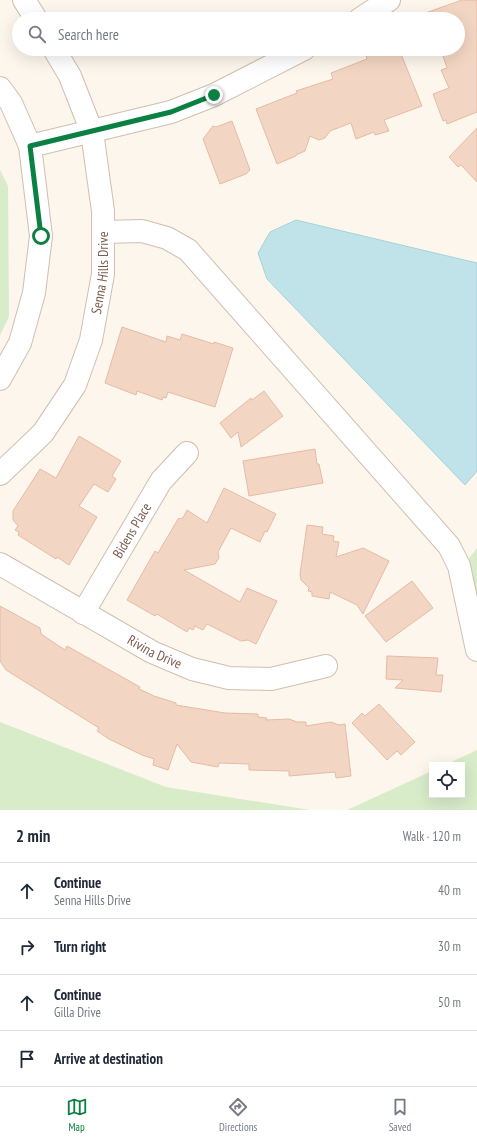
<!DOCTYPE html>
<html lang="en">
<head>
<meta charset="utf-8">
<style>
	:root { --surface:#fff; --page:#f6f6f7; --text:#1f2937; --muted:#747a83; --line:#e0e1e3; --accent:#0b8043 }
	body { margin:0; font-family:"PT Sans Narrow",sans-serif; background:var(--page); color:var(--text) }
	.controls { position:absolute; right:12px; bottom:12px; display:grid; overflow:hidden; border-radius:0px; box-shadow:0 4px 16px #0002 }
	.controls button { width:36px; height:36px; display:grid; place-items:center; padding:0; border:0; border-bottom:1px solid var(--line); background:var(--surface); color:var(--text); font:20px sans-serif }
	.stop { position:absolute; width:12px; height:12px; margin:-9px; border:3px solid #0b8043; border-radius:50%; background:#fff }
	.stop.end { background:#0b8043; border-color:#fff; box-shadow:0 1px 4px #0008 }
	.list { margin:0; padding:0; list-style:none }
	h2 { display:flex; justify-content:space-between; align-items:center; height:52px; margin:0; padding:0 16px; font-size:17px }
	h2 small { font-size:13px; font-weight:400; color:var(--muted) }
	.list li { display:grid; grid-template-columns:26px 1fr auto; gap:12px; align-items:center; box-sizing:border-box; height:56px; padding:0 16px; border-top:1px solid var(--line) }
	.list b { display:block; font-size:15px; white-space:nowrap }
	.list p { margin:0; font-size:13px; white-space:nowrap; color:var(--muted) }
	.list em { font-size:13px; font-style:normal; color:var(--muted) }
	.icon { flex:none; width:22px; height:22px; fill:none; stroke:currentColor; stroke-width:2; stroke-linecap:round; stroke-linejoin:round }
	.map { position:relative; flex:none; width:477px; height:810px; overflow:hidden }
	.search { position:absolute; background:var(--surface); box-shadow:0 4px 16px #0002; left:12px; right:12px; top:12px; height:44px; display:flex; align-items:center; gap:10px; box-sizing:border-box; padding:0 14px; border-radius:22px; color:var(--muted); font-size:15px }
	.sheet { height:276px; background:var(--surface) }
	nav { display:flex; justify-content:space-around; align-items:center; box-sizing:border-box; height:56px; border-top:1px solid var(--line); background:var(--surface); font-size:11px; color:var(--muted) }
	nav a { display:grid; justify-items:center; gap:2px }
	nav .on { color:var(--accent) }
	.map>svg:first-child { display:block }
</style>
</head>
<body>
<div class="map">
<svg width="477" height="810" viewBox="0 0 477 810">
	<rect width="100%" height="100%" fill="#fdf6ec"/>
	<!-- green -->
	<path fill="#d8ecc9" d="M0,170L8,186L9,317L0,335Z
		M477,548V649L466,562Z
		M0,722L166,787L310,810H0Z
		M477,750V810H347L432,771V795H462V765H445Z"/>
	<!-- water -->
	<path fill="#bfe3e8" stroke="#a5d3da" d="M296,220L477,263V471L465,485L267,279L258,253L270,232Z"/>
	<!-- building -->
	<path fill="#f3d5c3" stroke="#e6bba3" d="M462,0H477V112L447,124L446,120L443,121L433,94L449,88L441,70L447,68L443,56L447,54L445,49H458V19H414V17Z
		M381,49H399L422,106L384,120L389,131L375,135L374,132L356,139L351,123L330,131L325,138L319,140L310,136L305,151L296,155V156L277,164L256,109L297,93L296,91L333,79L331,73L367,59L366,55Z
		M232,121L250,170L246,174L220,184L203,139L213,126L216,127Z
		M477,128V182L461,165L458,167L449,157Z
		M122,327L166,342L167,336L180,340L182,334L214,344V342L233,348L215,407L168,392L166,398L163,397L162,400L137,391L136,395L105,383Z
		M264,391L283,416L241,447L238,432L231,438L220,423L251,398L252,400Z
		M79,436L121,461L112,476L116,479L108,492L94,484L79,506L97,517L69,565L57,557L56,559L18,535L19,532L15,530L18,526L13,520V511L40,469L56,478Z
		M315,449L317,464H319L323,483L249,496L243,461Z
		M224,488L276,514L267,532L265,531L260,542L231,528L218,552L219,558L215,564L184,570L240,602L247,588L277,601L256,644L248,640L241,641L207,624L203,630L195,626L193,630L189,628L187,632L157,614L155,616L127,600L155,551L158,553L178,519L183,518L187,510L207,523Z
		M307,525L323,527L322,534L334,536L333,541L339,542L336,557L363,548L389,561L363,614L357,605L330,592L329,599L312,596V592L308,591L309,588L301,580L300,574Z
		M412,581L433,608L386,642L365,616Z
		M0,606L40,628L41,634L65,650L67,646L140,687L139,689L154,696L176,703V705L225,713L258,714V717L267,718L266,720L289,719L297,722H306V726L331,722L339,725L345,724L351,776L336,778L335,772L289,776V771L249,770V764L219,763L218,767L191,762L177,744L168,770L153,765L154,759L142,755L109,739L97,731L99,728L6,670L0,661Z
		M387,656L438,658L436,675H443L441,692L395,688L403,680L386,679Z
		M379,704L415,742L401,755L397,751L387,760L352,723L362,713L365,716Z"/>
	<g fill="none" stroke-linecap="round" stroke-linejoin="round">
		<!-- minor casing -->
		<g stroke="#d1beb0" stroke-width="24">
			<g id="minor">
				<path d="M24,0L36,19"/>
				<path d="M360,19L389,0"/>
				<path d="M0,88L11,103L30,146L41,236L34,293L20,343L0,379"/>
				<path d="M30,146L171,112L214,95L304,49"/>
				<path d="M103,232L142,231L167,238L188,250L449,546L459,566L477,650"/>
				<path id="s1" d="M0,474L43,433L75,385L91,340L103,274V211L92,132L70,76L54,49"/>
				<path id="s2" d="M0,564L152,652L192,669L229,678L271,679L326,666"/>
				<path id="s3" d="M83,613L161,481L187,453"/>
			</g>
		</g>
		<!-- minor -->
		<use href="#minor" stroke="#fff" stroke-width="22"/>
	</g>
	<g fill="none" stroke-linecap="round" stroke-linejoin="round">
		<!-- route -->
		<path stroke="#0b8043" stroke-width="5" d="M41,236L30,146L171,112L214,95"/>
	</g>
	<g text-anchor="middle" dominant-baseline="central" stroke-width="4" stroke-linejoin="round" paint-order="stroke">
		<!-- street labels -->
		<g font-size="14" fill="#7a5c4d" stroke="#fffaf3">
			<text stroke="none"><textPath href="#s1" startOffset="233">Senna Hills Drive</textPath></text>
			<text stroke="none"><textPath href="#s3" startOffset="96">Bidens Place</textPath></text>
			<text stroke="none"><textPath href="#s2" startOffset="178">Rivina Drive</textPath></text>
		</g>
	</g>
</svg>
<div class="controls">
<button><svg class="icon" aria-label="locate" viewBox="0 0 24 24"><circle cx="12" cy="12" r="6"/><path d="M12 2v4M12 18v4M2 12h4M18 12h4"/></svg></button>
</div>
<div class="stop" style="left:41px;top:236px"></div>
<div class="stop end" style="left:214px;top:95px"></div>
<div class="search"><svg class="icon" aria-label="search" viewBox="0 0 24 24"><circle cx="10" cy="10" r="6"/><path d="M15 15l6 6"/></svg>Search here</div>
</div>
<section class="sheet">
<h2>2 min<small>Walk · 120 m</small></h2>
<ul class="list">
<li><svg class="icon" aria-label="ahead" viewBox="0 0 24 24"><path d="M12 20V5M6 11l6-6 6 6"/></svg><div><b>Continue</b><p>Senna Hills Drive</p></div><em>40 m</em></li>
<li><svg class="icon" aria-label="right" viewBox="0 0 24 24"><path d="M7 20v-9h11M14 6l5 5-5 5"/></svg><div><b>Turn right</b></div><em>30 m</em></li>
<li><svg class="icon" aria-label="ahead" viewBox="0 0 24 24"><path d="M12 20V5M6 11l6-6 6 6"/></svg><div><b>Continue</b><p>Gilla Drive</p></div><em>50 m</em></li>
<li><svg class="icon" aria-label="arrive" viewBox="0 0 24 24"><path d="M6 21V4h12l-3 4 3 4H6"/></svg><div><b>Arrive at destination</b></div></li>
</ul>
</section>
<nav>
<a class="on"><svg class="icon" aria-label="map" viewBox="0 0 24 24"><path d="M3 6l6-2 6 2 6-2v14l-6 2-6-2-6 2zM9 4v14M15 6v14"/></svg>Map</a>
<a><svg class="icon" aria-label="directions" viewBox="0 0 24 24"><path d="M12 3l9 9-9 9-9-9zM9 14v-3h6M13 9l2 2-2 2"/></svg>Directions</a>
<a><svg class="icon" aria-label="saved" viewBox="0 0 24 24"><path d="M7 4h10v16l-5-4-5 4z"/></svg>Saved</a>
</nav>
</body>
</html>
